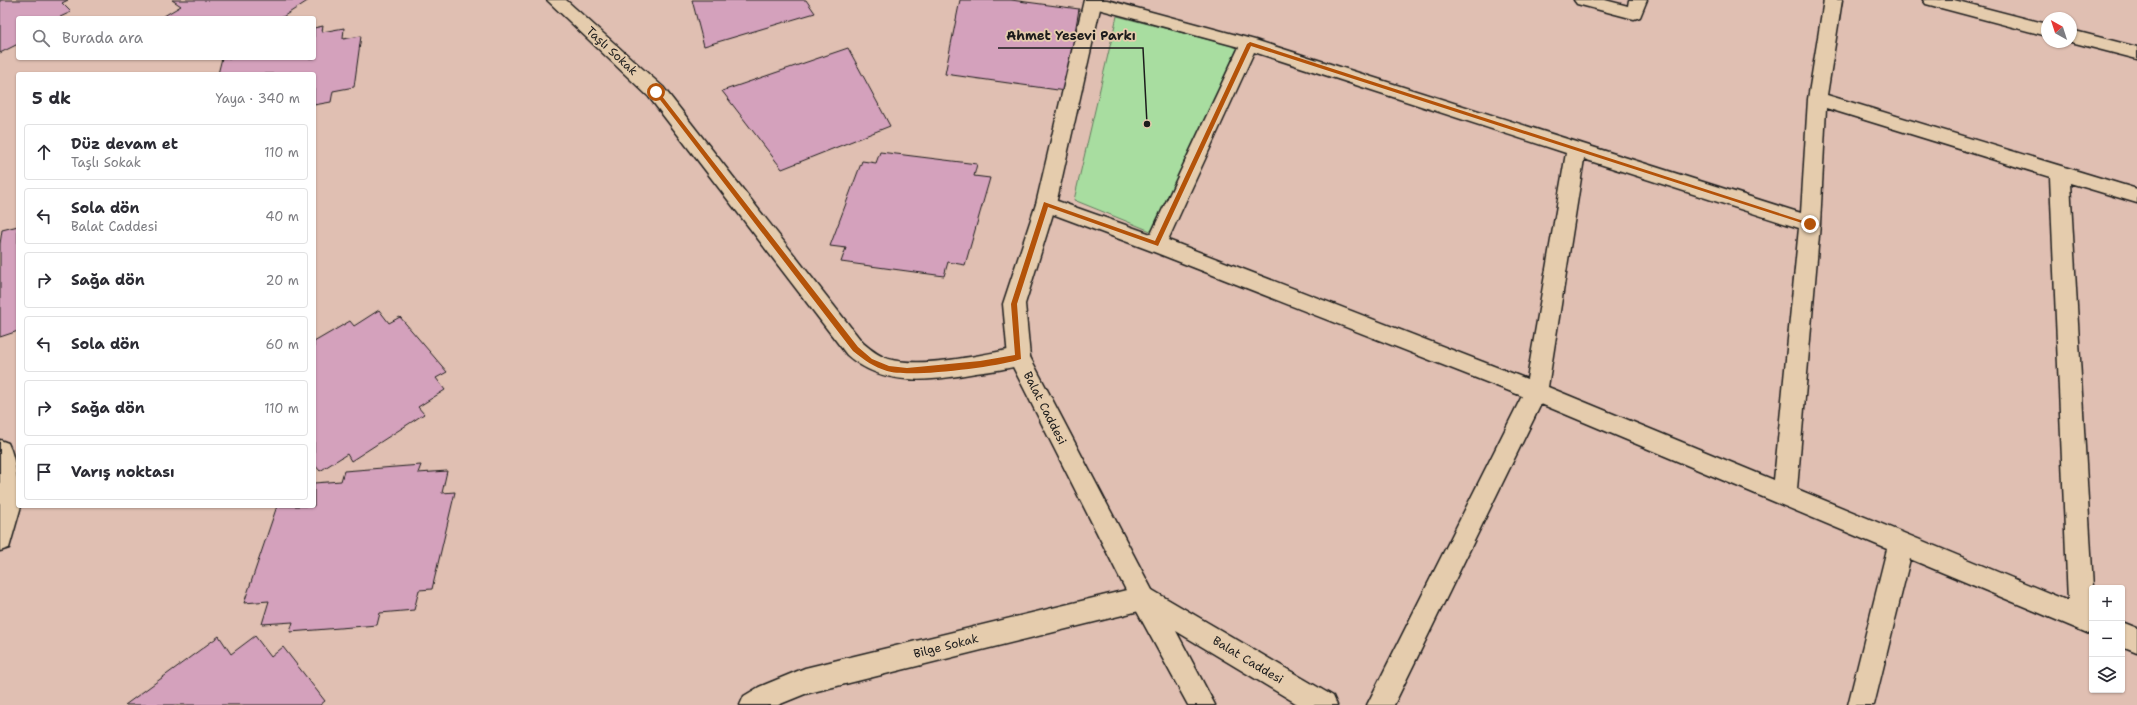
<!DOCTYPE html>
<html lang="tr">
<head>
<meta charset="utf-8">
<style>
	:root { --surface:#fff; --page:#f2f2f3; --text:#2b2b33; --muted:#7c7c81; --line:#e1e1e2 }
	body { margin:0; font-family:"Shantell Sans",sans-serif; background:var(--page); color:var(--text) }
	.controls { position:absolute; right:12px; bottom:12px; display:grid; overflow:hidden; border-radius:4px; box-shadow:0 1px 3px #0004 }
	.controls button { width:36px; height:36px; display:grid; place-items:center; padding:0; border:0; border-bottom:1px solid var(--line); background:var(--surface); color:var(--text); font:20px sans-serif }
	.compass { position:absolute; left:2041px; top:12px; width:36px; height:36px; border-radius:50%; background:var(--surface); box-shadow:0 1px 3px #0004; rotate:321deg }
	.stop { position:absolute; width:12px; height:12px; margin:-9px; border:3px solid #b45309; border-radius:50%; background:#fff }
	.stop.end { background:#b45309; border-color:#fff; box-shadow:0 1px 4px #0008 }
	.list { margin:0; padding:0; list-style:none }
	h2 { display:flex; justify-content:space-between; align-items:center; height:52px; margin:0; padding:0 16px; font-size:17px }
	h2 small { font-size:13px; font-weight:400; color:var(--muted) }
	.list li { display:grid; grid-template-columns:26px 1fr auto; gap:12px; align-items:center; box-sizing:border-box; height:56px; margin:0 8px 8px; padding:0 8px; border:1px solid var(--line); border-radius:4px }
	.list b { display:block; font-size:15px; white-space:nowrap }
	.list p { margin:0; font-size:13px; white-space:nowrap; color:var(--muted) }
	.list em { font-size:13px; font-style:normal; color:var(--muted) }
	.icon { flex:none; width:22px; height:22px; fill:none; stroke:currentColor; stroke-width:2; stroke-linecap:round; stroke-linejoin:round }
	.map { position:relative; flex:none; width:2137px; height:705px; overflow:hidden }
	.search { position:absolute; background:var(--surface); box-shadow:0 1px 3px #0004; left:16px; top:16px; width:300px; height:44px; display:flex; align-items:center; gap:10px; box-sizing:border-box; padding:0 14px; border-radius:4px; color:var(--muted); font-size:15px }
	.panel { position:absolute; background:var(--surface); box-shadow:0 1px 3px #0004; left:16px; top:72px; width:300px; height:436px; border-radius:4px }
	.map>svg:first-child { display:block }
</style>
</head>
<body>
<div class="map">
<svg width="2137" height="705" viewBox="0 0 2137 705">
	<rect width="100%" height="100%" fill="#e0bfb2"/>
	<filter id="ink" filterUnits="userSpaceOnUse"><feTurbulence type="fractalNoise" baseFrequency=".025" numOctaves="2"/><feDisplacementMap in="SourceGraphic" scale="8" xChannelSelector="R" yChannelSelector="G"/><feConvolveMatrix kernelMatrix="1 2 1 2 8 2 1 2 1" color-interpolation-filters="sRGB"/></filter>
	<g filter="url(#ink)">
		<!-- green -->
		<path fill="#a8dda0" stroke="#627c5e" d="M1117,16L1238,47L1153,232L1074,200Z"/>
		<!-- building -->
		<path fill="#d4a1bc" stroke="#1c1c1c" d="M0,0H68L62,3L71,12L58,18H18V44L0,53Z
			M172,0H309L281,18H168L164,16L181,6Z
			M692,0H806L815,13L704,46Z
			M960,0H1011L1079,9L1065,91L945,74Z
			M323,26L322,32L344,28L343,39L361,36L354,87L333,91L331,102L314,105V74H218L222,58H314V28Z
			M848,48L890,126L782,169L722,91Z
			M880,152L977,164L974,176L990,178L965,265L948,262L944,276L841,262L846,248L830,246L862,161L876,163Z
			M18,226V331L0,337V244L2,230Z
			M379,310L389,323L400,317L447,372L436,378L445,390L418,407L424,414L351,461L347,454L320,471L314,464V342L350,321L354,326Z
			M421,465L418,473L447,471L442,493L455,492L432,589L419,590L414,610L380,613L377,625L290,632L293,622L262,624L269,601L244,603L277,506H314V483L341,481L344,471Z
			M219,636L231,654L255,636L271,657L283,647L325,701L320,705H125Z"/>
		<g fill="none" stroke-linecap="round" stroke-linejoin="round">
			<!-- street casing -->
			<g stroke="#1c1c1c" stroke-width="3">
				<path id="street" d="M547,0H566L663,87L863,343C870,349 879,356 888,359C923,369 983,354 1019,348L1027,351L1030,357L1027,363C1010,369 993,371 976,373C931,381 884,388 847,355L649,97Z
					M1086,0H1107L1255,40L1801,213L1808,99L1824,0H1842L1827,95L2137,189V203L2070,183L2093,588L2092,635L1910,559L1874,705H1848L1887,549L1541,404L1394,705H1367L1522,396L1149,250L1039,209L1036,204L1039,199L1046,197L1151,234L1239,47L1087,6L1084,2ZM1254,52L1566,153L1527,379L1168,240ZM1826,108L2050,177L2068,601L1797,489L1820,224ZM1584,159L1799,228L1774,480L1548,387Z
					M1574,0H1605L1628,6L1629,0H1647L1640,17L1634,19L1577,4Z
					M1923,0H1954L2047,24V36L1926,4Z
					M2071,30L2137,47V59L2071,42Z
					M0,440L8,443C17,461 18,486 18,506H21L9,548L0,551Z
					M1143,586L1152,590L1156,598L1152,606L1143,610L805,694L778,705H740L744,696L759,687L805,668Z
					M2122,622L2137,628V652L2122,646Z"/>
			</g>
			<!-- secondary casing -->
			<g stroke="#1c1c1c" stroke-width="3">
				<path id="secondary" d="M1084,0H1102L1056,204L1025,304L1030,357L1152,590L1333,696L1337,705H1299L1176,631L1215,705H1188L1134,606L1008,357L1003,304L1036,204Z"/>
			</g>
			<!-- street -->
			<use href="#street" fill="#e5ccad" fill-rule="evenodd"/>
			<!-- secondary -->
			<use href="#secondary" fill="#e5ccad" fill-rule="evenodd"/>
		</g>
	</g>
	<!-- route -->
	<path fill="#b45309" d="M1250,42L1813,224L1808,225L1251,46L1158,246L1048,207L1017,304L1021,359C996,367 910,378 887,371C874,367 864,360 853,351L654,92L658,91L858,347L872,359L889,366L907,368L980,361L1015,355L1011,304L1044,202L1155,241L1247,44Z"/>
	<g text-anchor="middle" dominant-baseline="central" stroke-width="3.5" stroke-linejoin="round" paint-order="stroke">
		<!-- street labels -->
		<g font-size="12" fill="#1c1c1c" stroke="#e5ccad">
			<text transform="translate(612 51) rotate(43)">Taşlı Sokak</text>
			<text transform="translate(1045 408) rotate(63)">Balat Caddesi</text>
			<text transform="translate(946 646) rotate(-14)">Bilge Sokak</text>
			<text transform="translate(1248 660) rotate(31)">Balat Caddesi</text>
		</g>
	</g>
	<!-- callouts -->
	<path fill="none" stroke="#1c1c1c" stroke-width="1.5" d="M1147 124L1143 48H998"/>
	<circle fill="#1c1c1c" stroke="#e5ccad" stroke-width="1.5" cx="1147" cy="124" r="4"/>
	<g font-size="13" text-anchor="middle" font-weight="bold" fill="#1c1c1c" stroke="#e5ccad" stroke-width="3.5" stroke-linejoin="round" paint-order="stroke">
		<text x="1071" y="40">Ahmet Yesevi Parkı</text>
	</g>
</svg>
<div class="controls">
<button>+</button>
<button>−</button>
<button><svg class="icon" aria-label="layers" viewBox="0 0 24 24"><path d="M12 4l9 5-9 5-9-5zM3 14l9 5 9-5"/></svg></button>
</div>
<svg class="compass" viewBox="-18 -18 36 36"><path d="M0-13l5 13h-10z" fill="#e53935"/><path d="M0 13l5-13h-10z" fill="#7c7c81"/></svg>
<div class="stop" style="left:656px;top:92px"></div>
<div class="stop end" style="left:1810px;top:224px"></div>
<div class="search"><svg class="icon" aria-label="search" viewBox="0 0 24 24"><circle cx="10" cy="10" r="6"/><path d="M15 15l6 6"/></svg>Burada ara</div>
<section class="panel">
<h2>5 dk<small>Yaya · 340 m</small></h2>
<ul class="list">
<li><svg class="icon" aria-label="ahead" viewBox="0 0 24 24"><path d="M12 20V5M6 11l6-6 6 6"/></svg><div><b>Düz devam et</b><p>Taşlı Sokak</p></div><em>110 m</em></li>
<li><svg class="icon" aria-label="left" viewBox="0 0 24 24"><path d="M17 20v-9H6M10 6l-5 5 5 5"/></svg><div><b>Sola dön</b><p>Balat Caddesi</p></div><em>40 m</em></li>
<li><svg class="icon" aria-label="right" viewBox="0 0 24 24"><path d="M7 20v-9h11M14 6l5 5-5 5"/></svg><div><b>Sağa dön</b></div><em>20 m</em></li>
<li><svg class="icon" aria-label="left" viewBox="0 0 24 24"><path d="M17 20v-9H6M10 6l-5 5 5 5"/></svg><div><b>Sola dön</b></div><em>60 m</em></li>
<li><svg class="icon" aria-label="right" viewBox="0 0 24 24"><path d="M7 20v-9h11M14 6l5 5-5 5"/></svg><div><b>Sağa dön</b></div><em>110 m</em></li>
<li><svg class="icon" aria-label="arrive" viewBox="0 0 24 24"><path d="M6 21V4h12l-3 4 3 4H6"/></svg><div><b>Varış noktası</b></div></li>
</ul>
</section>
</div>
</body>
</html>
